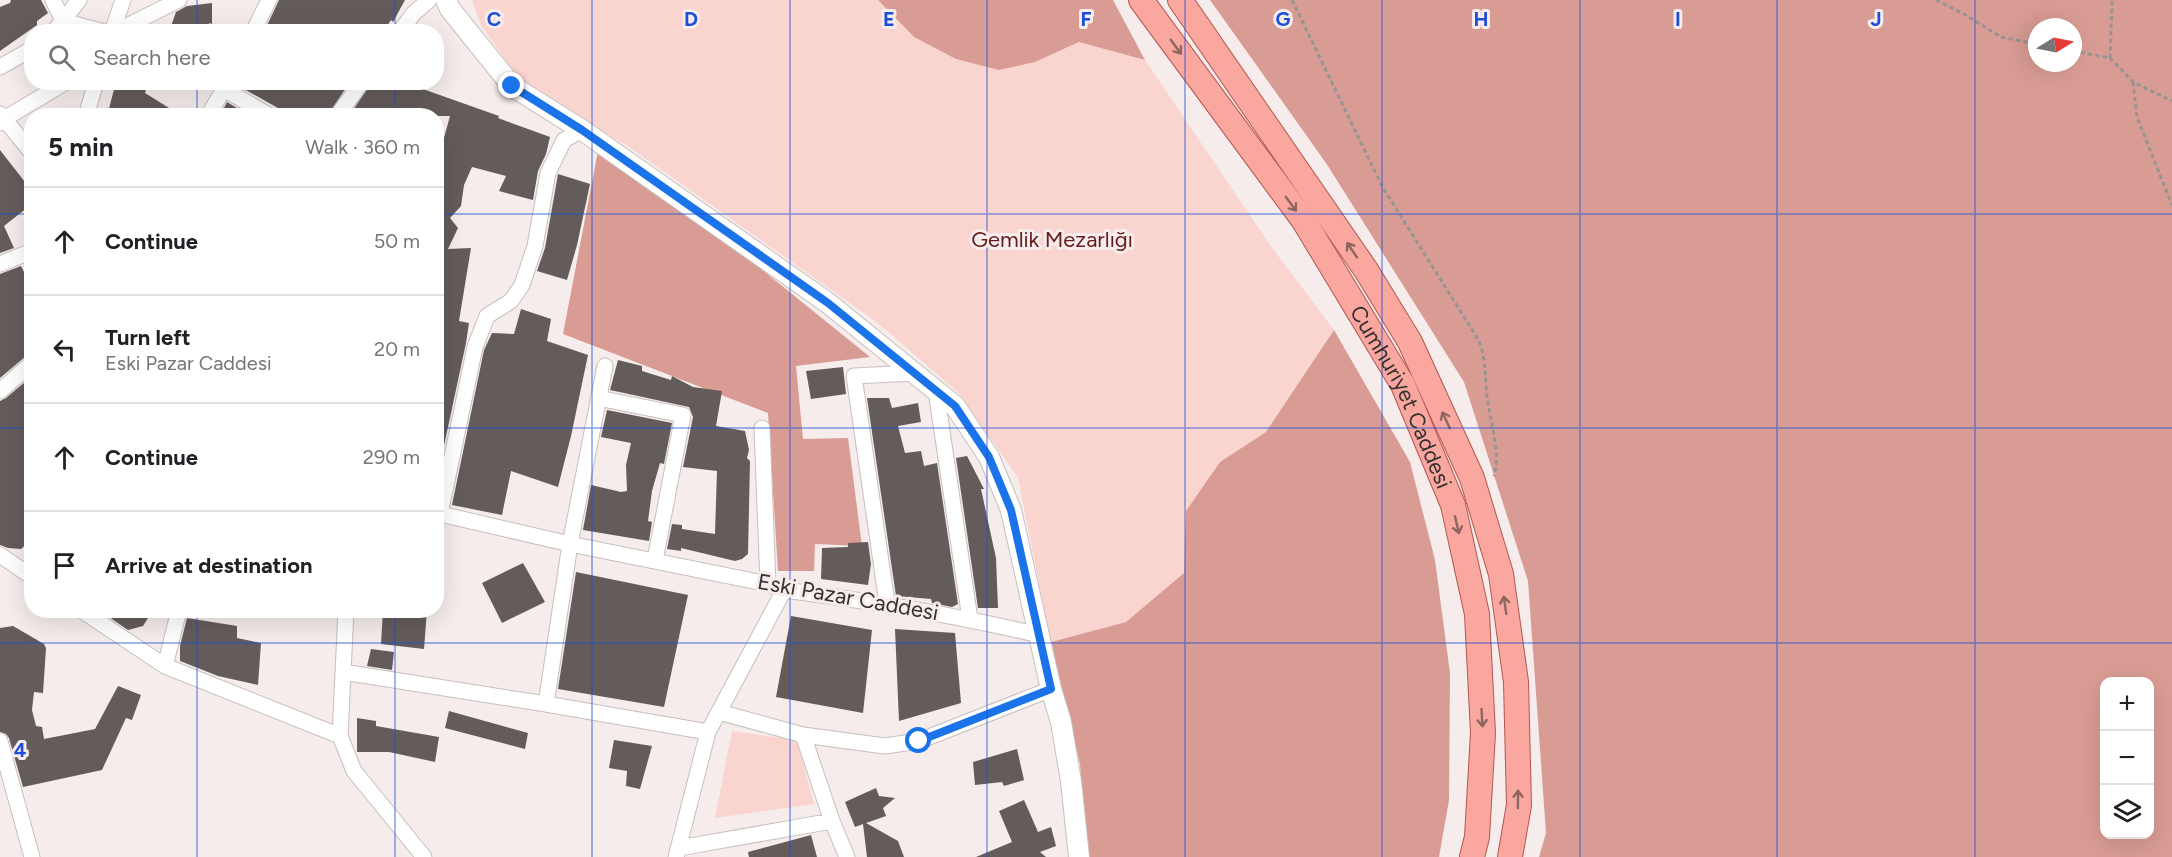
<!DOCTYPE html>
<html lang="en">
<head>
<meta charset="utf-8">
<style>
	:root { --surface:#fff; --page:#f2f2f2; --text:#202124; --muted:#757577; --line:#e0e0e0 }
	body { margin:0; font-family:Figtree,sans-serif; background:var(--page); color:var(--text) }
	.controls { position:absolute; right:18px; bottom:18px; display:grid; overflow:hidden; border-radius:12px; box-shadow:0 6px 24px #0002 }
	.controls button { width:54px; height:54px; display:grid; place-items:center; padding:0; border:0; border-bottom:2px solid var(--line); background:var(--surface); color:var(--text); font:30px sans-serif }
	.compass { position:absolute; left:2028px; top:18px; width:54px; height:54px; border-radius:50%; background:var(--surface); box-shadow:0 6px 24px #0002; rotate:80deg }
	.stop { position:absolute; width:18px; height:18px; margin:-14px; border:4px solid #1a73e8; border-radius:50%; background:#fff }
	.stop.end { background:#1a73e8; border-color:#fff; box-shadow:0 2px 6px #0008 }
	.list { margin:0; padding:0; list-style:none }
	h2 { display:flex; justify-content:space-between; align-items:center; height:78px; margin:0; padding:0 24px; font-size:26px }
	h2 small { font-size:20px; font-weight:400; color:var(--muted) }
	.list li { display:grid; grid-template-columns:39px 1fr auto; gap:18px; align-items:center; box-sizing:border-box; height:108px; padding:0 24px; border-top:2px solid var(--line) }
	.list b { display:block; font-size:22px; white-space:nowrap }
	.list p { margin:0; font-size:20px; white-space:nowrap; color:var(--muted) }
	.list em { font-size:20px; font-style:normal; color:var(--muted) }
	.icon { flex:none; width:33px; height:33px; fill:none; stroke:currentColor; stroke-width:2; stroke-linecap:round; stroke-linejoin:round }
	.map { position:relative; flex:none; width:2172px; height:857px; overflow:hidden }
	.search { position:absolute; background:var(--surface); box-shadow:0 6px 24px #0002; left:24px; top:24px; width:420px; height:66px; display:flex; align-items:center; gap:15px; box-sizing:border-box; padding:0 21px; border-radius:24px; color:var(--muted); font-size:22px }
	.panel { position:absolute; background:var(--surface); box-shadow:0 6px 24px #0002; left:24px; top:108px; width:420px; height:510px; border-radius:24px }
	.map>svg:first-child { display:block }
</style>
</head>
<body>
<div class="map">
<svg width="2172" height="857" viewBox="0 0 2172 857">
	<rect width="100%" height="100%" fill="#f5eceb"/>
	<!-- green -->
	<path fill="#fad4cf" d="M472,0H878L914,37L1035,62L1079,42L1145,60L1270,245L1334,330L1266,433L1220,462L1186,511L1185,573L1126,622L1051,642L1018,478L960,394L878,323L734,221L626,145L551,103L514,72L481,25Z
		M732,731L797,740L814,804L715,818Z"/>
	<!-- forest -->
	<path fill="#d99c94" fill-rule="evenodd" d="M878,0H1113L1145,60L1079,42L1035,62L999,70L956,59L914,37Z
		M1210,0H2172V857H1539L1546,833L1528,581L1464,382L1326,163ZM2037,27H2073V63H2037ZM2104,682H2150V834H2104Z
		M598,151L751,261L870,357L796,366L803,439L848,438L862,546L815,544L814,571H778L768,413L563,334Z
		M1334,330L1410,462L1435,560L1450,673L1449,800L1439,857H1087L1080,764L1051,642L1126,622L1184,573L1186,511L1220,462L1266,432Z"/>
	<!-- building -->
	<path fill="#635c5b" d="M11,0H41L48,13L37,21V25L0,51V7L10,3Z
		M279,0H405L393,22L391,20L383,32H264Z
		M212,3V24L209,23L207,32H169L176,12L187,6Z
		M116,82H148L145,93L182,116H107Z
		M238,82H350L327,116H292L237,85Z
		M372,82H403L499,116L498,118L550,137L546,154L538,171L533,200L499,191L506,176L472,167L464,185L461,206L450,218L458,228L448,249L471,248L459,321L469,323L466,343L436,483V365L443,324L436,326V167L450,116H349Z
		M227,102L250,116H220Z
		M0,150L32,191V204L4,226L14,248L0,253Z
		M558,174L590,184L577,245L567,280L537,271L545,248Z
		M21,266L25,274L32,270V302L24,307L32,317V353L26,356L0,378V274Z
		M521,309L551,319L547,341L588,355L571,436L558,487L511,471L502,515L452,505L484,350L492,333L514,334Z
		M618,360L642,366V371L671,380L672,376L693,387L722,391L716,426L745,431L749,450L747,458L750,461L748,554L742,559L735,561L681,548V551L667,549L672,524L682,525V529L715,534L717,471L683,467L693,417L689,407L610,390Z
		M843,367L846,394L811,399L806,371Z
		M31,377L32,539L21,549L8,548L0,545V401L6,398Z
		M867,398H889L892,408L918,403L921,422L898,426L905,453L921,451L924,466L937,463L958,604L952,607L932,603L931,599L896,596Z
		M607,410L672,423L664,464L660,463L652,491L648,521L652,522L649,541L583,530L591,485L621,492L627,491L626,465L631,443L601,437Z
		M967,456L984,489H981L996,558L998,608H978L956,458Z
		M868,542L871,564L868,585L821,579L822,548L848,547V543Z
		M523,563L545,602L502,623L482,583Z
		M576,572L688,595L664,707L558,689Z
		M99,610H153L143,626L128,630Z
		M383,610H427L424,649L381,644Z
		M791,616L872,630L863,713L776,697Z
		M187,618L237,626V638L261,643L258,685L218,676L180,661V646Z
		M13,626L44,644L46,648L43,693L34,692L32,710L36,726L42,727L44,739L95,729L118,686L141,695L132,720L126,718L102,770L23,787L9,738L6,734L0,732V628Z
		M895,629L955,633L961,703L899,721Z
		M371,649L394,652L392,670L367,666Z
		M449,711L528,733L525,749L445,728Z
		M357,718L376,721V726L439,737L435,762L389,752H357Z
		M614,740L652,746L640,789L626,786L627,771L609,768Z
		M1017,749L1024,780L1004,786L1002,782L975,785L973,762Z
		M876,788L879,796L895,798L883,808L886,816L866,823L898,841L904,857H867L863,824L855,827L845,802Z
		M1024,800L1038,832L1051,827L1056,846L1040,852L1046,857H976L1012,842L999,811Z
		M811,835L817,857H749L748,852Z"/>
	<g fill="none" stroke-linecap="round" stroke-linejoin="round">
		<!-- minor casing -->
		<g stroke="#c7bfbe" stroke-width="17">
			<path id="minor" d="M53,0L63,21L104,32
				M53,32L63,21L79,0
				M112,32L123,0
				M115,32L179,0
				M253,32L269,0
				M400,32L413,14L429,0
				M0,67L32,49
				M224,89L270,116
				M0,114L32,153
				M86,116L96,82
				M208,116L228,82
				M337,116L362,82
				M0,123L4,119L66,82
				M0,264L32,251
				M0,391L32,363
				M936,391L970,619
				M598,398L683,415L655,560
				M762,428L768,584
				M436,513L570,544L768,584L784,590C870,601 955,615 1039,635
				M440,514L475,347L487,316L511,301L522,285L535,246L548,173L564,140L582,130
				M0,555L32,577
				M887,603L854,376L915,373
				M81,610L165,666L340,736
				M346,610L340,736L354,771L424,857
				M165,666L179,610
				M343,672L546,704L708,732
				M546,704L570,544L605,366
				M719,712L803,735L885,746L919,741L1051,689
				M803,735L832,821L847,857
				M0,741L32,857
				M679,848L832,821
				M676,857L708,732L784,590"/>
		</g>
		<!-- tertiary casing -->
		<g stroke="#c7bfbe" stroke-width="22">
			<path id="tertiary" d="M446,0L450,9L512,86L582,130L828,303L955,406L989,457L1011,510L1051,689L1061,722L1071,781L1079,857"/>
		</g>
		<!-- primary casing -->
		<g stroke="#b25750" stroke-width="26">
			<g id="primary">
				<path id="s1" d="M1141,0L1304,221L1403,385L1453,505L1477,614L1483,733L1477,837L1472,857"/>
				<path d="M1180,0L1366,270L1410,342L1472,478L1501,574L1516,682L1519,805L1510,857"/>
			</g>
		</g>
		<!-- path -->
		<path stroke="#999392" stroke-width="3" stroke-dasharray="4.5 3" stroke-linecap="butt" d="M1292,0L1382,186L1479,341C1486,359 1485,377 1487,397C1490,419 1501,454 1494,476
			M1936,0L1964,14L2001,37L2037,44
			M2073,51L2110,58L2133,82L2172,101
			M2110,58L2112,0
			M2133,82L2137,117L2172,205"/>
		<!-- minor -->
		<use href="#minor" stroke="#fff" stroke-width="15"/>
		<!-- tertiary -->
		<use href="#tertiary" stroke="#fff" stroke-width="20"/>
		<!-- primary -->
		<use href="#primary" stroke="#faa7a0" stroke-width="24"/>
	</g>
	<!-- one-way arrows -->
	<defs><path id="oneway-shaft" d="M-6 0H5M1.5-3L5.5 0L1.5 3" fill="none" stroke-width="1.6" stroke-linecap="round" stroke-linejoin="round" transform="scale(1.5)"/></defs>
	<g stroke="#8d6662">
		<use href="#oneway-shaft" transform="translate(1176 47) rotate(54)"/>
		<use href="#oneway-shaft" transform="translate(1291 204) rotate(54)"/>
		<use href="#oneway-shaft" transform="translate(1352 250) rotate(-124)"/>
		<use href="#oneway-shaft" transform="translate(1446 420) rotate(-115)"/>
		<use href="#oneway-shaft" transform="translate(1457 525) rotate(77)"/>
		<use href="#oneway-shaft" transform="translate(1505 605) rotate(-98)"/>
		<use href="#oneway-shaft" transform="translate(1482 718) rotate(87)"/>
		<use href="#oneway-shaft" transform="translate(1518 799) rotate(-89)"/>
	</g>
	<g fill="none" stroke-linecap="round" stroke-linejoin="round">
		<!-- route -->
		<path stroke="#1a73e8" stroke-width="8" d="M512,86L582,130L828,303L955,406L989,457L1011,510L1051,689L919,741"/>
	</g>
	<!-- grid -->
	<path fill="none" stroke="#1d4ed8" stroke-width="1.5" stroke-opacity="0.55" d="M197,0V32M395,0V32M592,0V857M790,0V857M987,0V857M1185,0V857M1382,0V857M1580,0V857M1777,0V857M1975,0V857M197,82V116M395,82V116M0,214H32M436,214H2172M0,428H32M436,428H2172M197,610V857M395,610V857M0,643H2172"/>
	<g text-anchor="middle" dominant-baseline="central" stroke-width="6" stroke-linejoin="round" paint-order="stroke">
		<!-- park labels -->
		<g font-size="22" fill="#651d19" stroke="#f5eceb">
			<text x="1052" y="239">Gemlik Mezarlığı</text>
		</g>
		<!-- street labels -->
		<g font-size="22" fill="#343130" stroke="#f5eceb">
			<text stroke="none"><textPath href="#s1" startOffset="476">Cumhuriyet Caddesi</textPath></text>
			<text transform="translate(848 597) rotate(10)">Eski Pazar Caddesi</text>
		</g>
	</g>
	<g font-size="20" text-anchor="middle" font-weight="bold" fill="#1d4ed8" stroke="#f5eceb" stroke-width="6" stroke-linejoin="round" paint-order="stroke">
		<text x="494" y="26">C</text>
		<text x="691" y="26">D</text>
		<text x="889" y="26">E</text>
		<text x="1086" y="26">F</text>
		<text x="1283" y="26">G</text>
		<text x="1481" y="26">H</text>
		<text x="1678" y="26">I</text>
		<text x="1876" y="26">J</text>
		<text x="20" y="757">4</text>
	</g>
</svg>
<div class="controls">
<button>+</button>
<button>−</button>
<button><svg class="icon" aria-label="layers" viewBox="0 0 24 24"><path d="M12 4l9 5-9 5-9-5zM3 14l9 5 9-5"/></svg></button>
</div>
<svg class="compass" viewBox="-18 -18 36 36"><path d="M0-13l5 13h-10z" fill="#e53935"/><path d="M0 13l5-13h-10z" fill="#757577"/></svg>
<div class="stop" style="left:919px;top:741px"></div>
<div class="stop end" style="left:512px;top:86px"></div>
<div class="search"><svg class="icon" aria-label="search" viewBox="0 0 24 24"><circle cx="10" cy="10" r="6"/><path d="M15 15l6 6"/></svg>Search here</div>
<section class="panel">
<h2>5 min<small>Walk · 360 m</small></h2>
<ul class="list">
<li><svg class="icon" aria-label="ahead" viewBox="0 0 24 24"><path d="M12 20V5M6 11l6-6 6 6"/></svg><div><b>Continue</b></div><em>50 m</em></li>
<li><svg class="icon" aria-label="left" viewBox="0 0 24 24"><path d="M17 20v-9H6M10 6l-5 5 5 5"/></svg><div><b>Turn left</b><p>Eski Pazar Caddesi</p></div><em>20 m</em></li>
<li><svg class="icon" aria-label="ahead" viewBox="0 0 24 24"><path d="M12 20V5M6 11l6-6 6 6"/></svg><div><b>Continue</b></div><em>290 m</em></li>
<li><svg class="icon" aria-label="arrive" viewBox="0 0 24 24"><path d="M6 21V4h12l-3 4 3 4H6"/></svg><div><b>Arrive at destination</b></div></li>
</ul>
</section>
</div>
</body>
</html>
